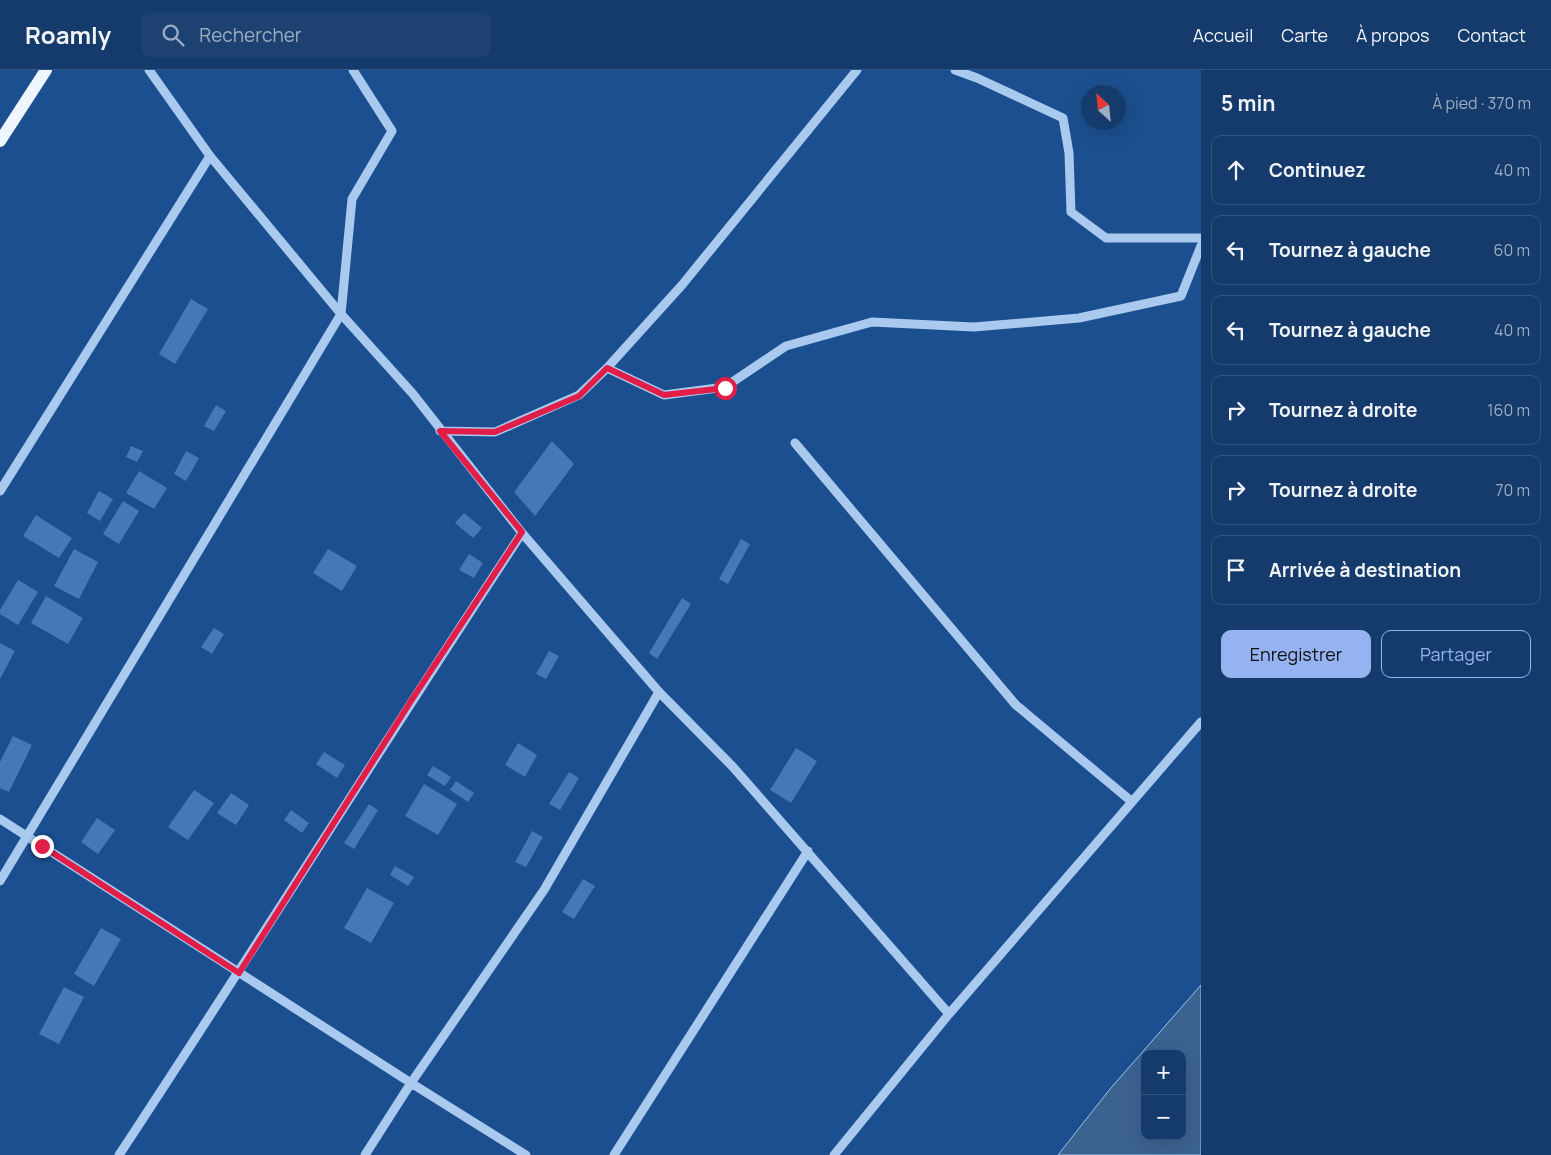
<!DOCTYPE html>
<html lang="fr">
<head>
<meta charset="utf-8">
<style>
	:root { --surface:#143b6b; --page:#1d4271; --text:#f1f3f6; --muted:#9dadc1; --line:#33557e; --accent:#95b2f1 }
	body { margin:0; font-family:Manrope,sans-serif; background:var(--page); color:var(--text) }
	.controls { position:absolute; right:15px; bottom:15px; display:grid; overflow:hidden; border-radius:10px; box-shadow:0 5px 20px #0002 }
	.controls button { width:45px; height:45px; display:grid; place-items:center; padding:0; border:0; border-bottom:1px solid var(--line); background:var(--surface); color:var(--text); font:25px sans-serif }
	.compass { position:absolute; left:1081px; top:15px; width:45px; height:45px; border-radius:50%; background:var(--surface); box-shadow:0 5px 20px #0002; rotate:333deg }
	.stop { position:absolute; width:15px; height:15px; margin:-11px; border:4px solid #e11d48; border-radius:50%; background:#fff }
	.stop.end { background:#e11d48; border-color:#fff; box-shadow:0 1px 5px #0008 }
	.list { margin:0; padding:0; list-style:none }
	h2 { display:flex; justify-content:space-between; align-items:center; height:65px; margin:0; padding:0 20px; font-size:21px }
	h2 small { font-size:16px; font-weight:400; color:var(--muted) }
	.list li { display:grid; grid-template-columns:32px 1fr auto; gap:15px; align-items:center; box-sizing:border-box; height:70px; margin:0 10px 10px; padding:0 10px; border:1px solid var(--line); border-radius:10px }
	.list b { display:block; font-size:19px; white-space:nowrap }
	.list em { font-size:16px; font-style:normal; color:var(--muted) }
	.actions { display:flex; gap:10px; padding:15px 20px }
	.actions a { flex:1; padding:11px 0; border:1px solid var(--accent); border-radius:10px; text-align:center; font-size:18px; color:var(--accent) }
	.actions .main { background:var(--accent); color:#111 }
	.icon { flex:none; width:28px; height:28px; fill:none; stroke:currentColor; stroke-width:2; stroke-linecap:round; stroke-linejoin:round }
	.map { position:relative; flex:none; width:1201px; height:1085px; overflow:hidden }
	header { display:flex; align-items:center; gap:30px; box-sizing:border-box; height:70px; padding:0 25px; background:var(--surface); border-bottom:1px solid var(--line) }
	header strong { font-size:24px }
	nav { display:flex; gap:28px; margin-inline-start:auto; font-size:18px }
	.search { width:350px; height:45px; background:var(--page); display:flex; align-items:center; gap:12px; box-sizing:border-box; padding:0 18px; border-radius:10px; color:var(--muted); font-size:19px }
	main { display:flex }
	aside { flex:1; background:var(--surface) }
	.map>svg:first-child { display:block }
</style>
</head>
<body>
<header>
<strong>Roamly</strong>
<div class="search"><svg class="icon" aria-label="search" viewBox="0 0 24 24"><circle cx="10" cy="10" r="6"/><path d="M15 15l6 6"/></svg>Rechercher</div>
<nav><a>Accueil</a><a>Carte</a><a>À propos</a><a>Contact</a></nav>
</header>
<main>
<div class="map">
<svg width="1201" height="1085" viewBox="0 0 1201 1085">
	<rect width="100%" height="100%" fill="#1b4f8f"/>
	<!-- water -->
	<path fill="#3c6290" stroke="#9cc4f0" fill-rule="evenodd" d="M1201,915V1085H1058L1110,1019ZM1145,984H1182V1066H1145Z"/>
	<!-- building -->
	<path fill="#4478b7" d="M191,229L208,239L175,294L159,284Z
		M216,335L226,341L214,361L204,356Z
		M552,371L574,394L535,446L514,422Z
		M131,376L143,381L137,392L126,387Z
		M186,381L199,388L186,411L174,404Z
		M139,401L167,418L154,439L126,423Z
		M99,421L113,429L100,451L87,443Z
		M123,431L139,441L119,474L103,464Z
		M464,443L482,458L473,468L455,453Z
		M36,445L72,468L59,488L23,466Z
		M741,469L750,474L728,514L719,509Z
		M74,479L98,492L79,529L54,516Z
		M328,479L357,496L342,521L313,503Z
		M469,484L483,493L474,508L459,500Z
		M18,510L38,522L18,555L0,544V540Z
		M46,526L83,548L68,574L31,553Z
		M682,528L691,534L657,589L649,583Z
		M214,558L224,564L212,584L201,577Z
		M0,573L15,581L0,609Z
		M549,581L559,586L546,609L536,604Z
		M13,666L32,675L9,722L0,718V692Z
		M518,673L537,685L525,707L505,695Z
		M796,678L817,691L791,733L770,720Z
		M324,682L345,695L337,708L316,694Z
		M433,696L451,707L445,716L427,705Z
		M569,702L579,708L560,740L549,734Z
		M456,711L474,723L468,732L450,720Z
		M424,714L457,734L438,765L405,746Z
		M194,720L214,733L188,770L168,757Z
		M231,723L249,735L236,755L217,743Z
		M369,734L378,740L354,779L344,773Z
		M291,740L309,753L302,763L284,750Z
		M97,748L115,760L98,784L81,772Z
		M532,761L543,767L526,797L515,792Z
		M395,796L414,807L408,816L390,805Z
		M583,809L595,816L574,849L562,842Z
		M367,818L394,833L371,873L344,858Z
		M101,858L121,869L94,916L74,904Z
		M64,917L84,927L59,974L39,964Z"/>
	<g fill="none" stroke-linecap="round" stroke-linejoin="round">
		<!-- minor -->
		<path stroke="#a9c9ee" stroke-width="9" d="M149,0L210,86L341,244L413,324L522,463L659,622L733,697L949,944
			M955,0L977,8L1063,48L1069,83L1071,142L1106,168H1201
			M607,298L664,325L725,317L786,276L872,252L974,257L1079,248L1181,226L1201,176
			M440,361L495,362L579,325L607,298L682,215L857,0
			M795,373L1016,635L1131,731
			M0,421L210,86
			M0,749L411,1013L526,1085
			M0,811L341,244L352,129L392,61L353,0
			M119,1085C255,879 386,669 522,463
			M365,1085L411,1013L544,820L659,622
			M614,1085L808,781
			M834,1085L949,944L1201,652"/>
		<!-- major -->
		<path stroke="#f0f6ff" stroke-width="12" d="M0,71L46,0"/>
	</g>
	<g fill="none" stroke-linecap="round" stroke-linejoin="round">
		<!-- route -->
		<path stroke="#e11d48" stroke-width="6" d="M42,776L239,903L411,631L522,462L440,361L495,362L579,326L607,298L664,325L725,318"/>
	</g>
</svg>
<div class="controls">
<button>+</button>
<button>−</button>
</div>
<svg class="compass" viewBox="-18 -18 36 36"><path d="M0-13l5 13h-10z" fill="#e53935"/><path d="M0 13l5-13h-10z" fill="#9dadc1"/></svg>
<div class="stop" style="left:725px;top:318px"></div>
<div class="stop end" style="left:42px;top:776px"></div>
</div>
<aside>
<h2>5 min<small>À pied · 370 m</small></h2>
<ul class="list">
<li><svg class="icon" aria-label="ahead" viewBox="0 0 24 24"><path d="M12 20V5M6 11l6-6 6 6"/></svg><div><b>Continuez</b></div><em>40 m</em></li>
<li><svg class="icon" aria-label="left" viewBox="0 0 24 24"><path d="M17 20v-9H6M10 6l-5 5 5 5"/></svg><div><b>Tournez à gauche</b></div><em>60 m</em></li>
<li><svg class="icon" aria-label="left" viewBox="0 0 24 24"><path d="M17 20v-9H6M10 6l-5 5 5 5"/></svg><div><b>Tournez à gauche</b></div><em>40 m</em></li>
<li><svg class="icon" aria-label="right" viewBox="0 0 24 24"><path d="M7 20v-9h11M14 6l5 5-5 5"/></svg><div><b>Tournez à droite</b></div><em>160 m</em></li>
<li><svg class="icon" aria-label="right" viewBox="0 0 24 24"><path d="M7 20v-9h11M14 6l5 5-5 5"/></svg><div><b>Tournez à droite</b></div><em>70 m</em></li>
<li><svg class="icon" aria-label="arrive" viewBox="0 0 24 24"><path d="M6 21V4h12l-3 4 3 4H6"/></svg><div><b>Arrivée à destination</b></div></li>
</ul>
<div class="actions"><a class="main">Enregistrer</a><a>Partager</a></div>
</aside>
</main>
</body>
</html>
